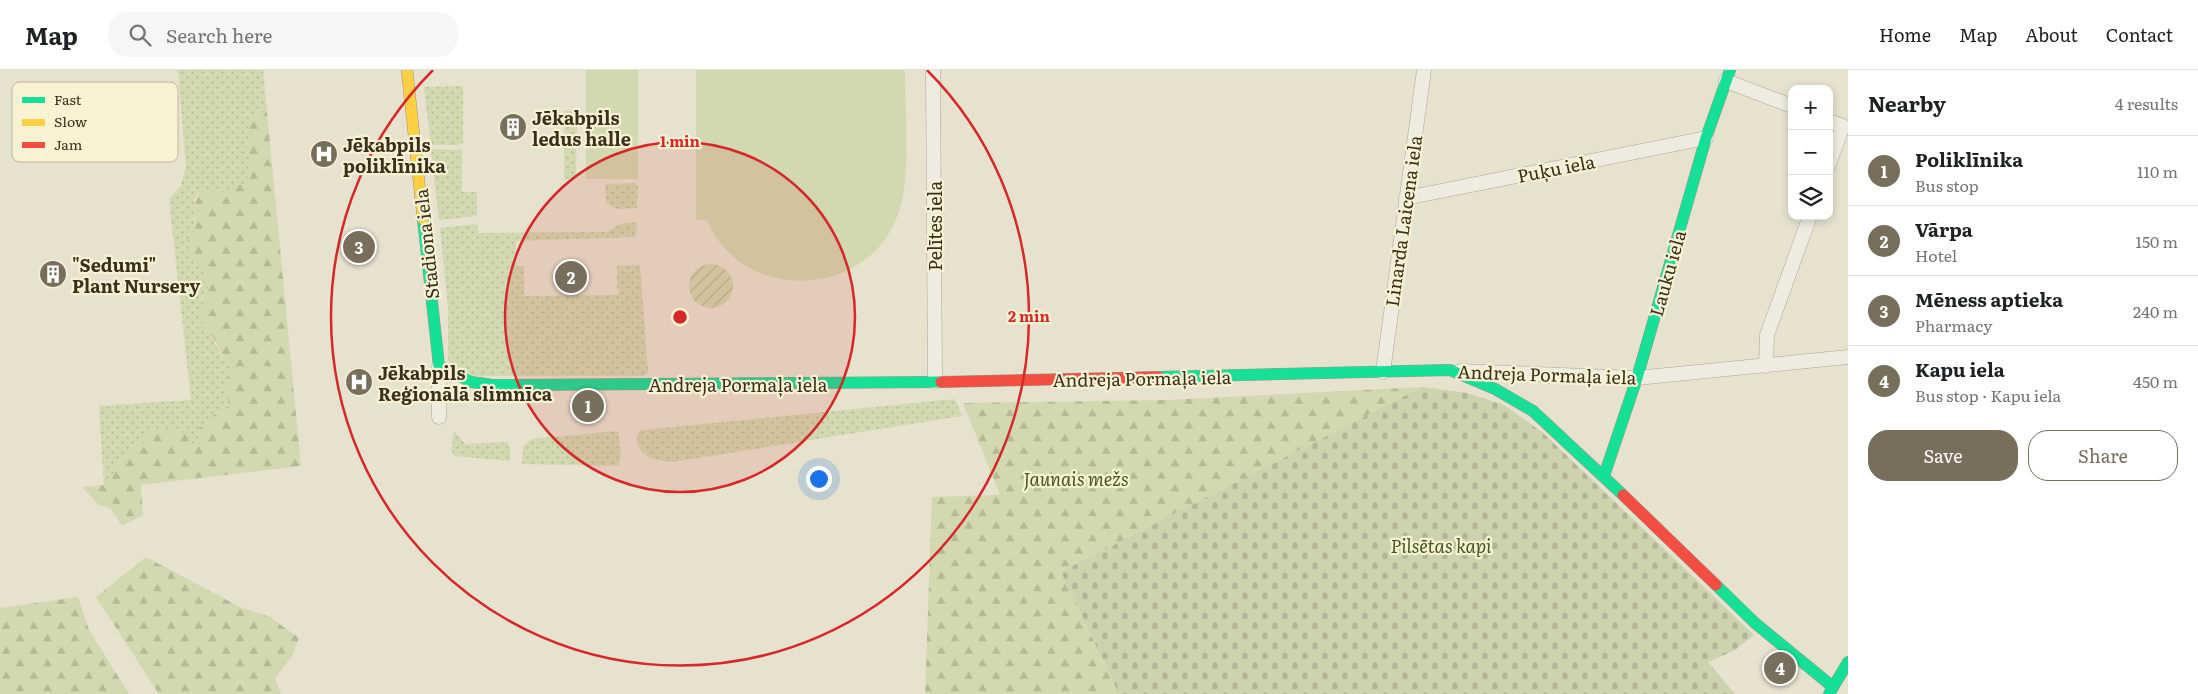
<!DOCTYPE html>
<html lang="en">
<head>
<meta charset="utf-8">
<style>
	:root { --surface:#fff; --page:#f6f6f6; --text:#202124; --muted:#757577; --line:#e0e0e0; --accent:#776e5b }
	body { margin:0; font-family:Literata,serif; background:var(--page); color:var(--text) }
	.controls { position:absolute; right:15px; top:15px; display:grid; overflow:hidden; border-radius:10px; box-shadow:0 2px 8px #0003 }
	.controls button { width:45px; height:45px; display:grid; place-items:center; padding:0; border:0; border-bottom:1px solid var(--line); background:var(--surface); color:var(--text); font:25px sans-serif }
	.you { position:absolute; left:818px; top:408px; width:18px; height:18px; margin:-12px; border:4px solid #fff; border-radius:50%; background:#1a73e8; box-shadow:0 0 0 8px #1a73e833 }
	.badge { display:grid; place-items:center; width:32px; height:32px; border-radius:50%; background:var(--accent); color:#fff; font-size:16px; font-weight:700 }
	.pin { position:absolute; translate:-50% -50%; border:2px solid #fff; box-shadow:0 1px 5px #0006 }
	.list { margin:0; padding:0; list-style:none }
	h2 { display:flex; justify-content:space-between; align-items:center; height:65px; margin:0; padding:0 20px; font-size:21px }
	h2 small { font-size:16px; font-weight:400; color:var(--muted) }
	.list li { display:grid; grid-template-columns:32px 1fr auto; gap:15px; align-items:center; box-sizing:border-box; height:70px; padding:0 20px; border-top:1px solid var(--line) }
	.list b { display:block; font-size:19px; white-space:nowrap }
	.list p { margin:0; font-size:16px; white-space:nowrap; color:var(--muted) }
	.list em { font-size:16px; font-style:normal; color:var(--muted) }
	.actions { display:flex; gap:10px; padding:15px 20px }
	.actions a { flex:1; padding:11px 0; border:1px solid var(--accent); border-radius:20px; text-align:center; font-size:18px; color:var(--accent) }
	.actions .main { background:var(--accent); color:#fff }
	.icon { flex:none; width:28px; height:28px; fill:none; stroke:currentColor; stroke-width:2; stroke-linecap:round; stroke-linejoin:round }
	.map { position:relative; flex:none; width:1848px; height:624px; overflow:hidden }
	header { display:flex; align-items:center; gap:30px; box-sizing:border-box; height:70px; padding:0 25px; background:var(--surface); border-bottom:1px solid var(--line) }
	header strong { font-size:24px }
	nav { display:flex; gap:28px; margin-inline-start:auto; font-size:18px }
	.search { width:350px; height:45px; background:var(--page); display:flex; align-items:center; gap:12px; box-sizing:border-box; padding:0 18px; border-radius:20px; color:var(--muted); font-size:19px }
	main { display:flex }
	aside { flex:1; background:var(--surface) }
	.map>svg:first-child { display:block }
</style>
</head>
<body>
<header>
<strong>Map</strong>
<div class="search"><svg class="icon" aria-label="search" viewBox="0 0 24 24"><circle cx="10" cy="10" r="6"/><path d="M15 15l6 6"/></svg>Search here</div>
<nav><a>Home</a><a>Map</a><a>About</a><a>Contact</a></nav>
</header>
<main>
<div class="map">
<svg width="1848" height="624" viewBox="0 0 1848 624">
	<defs>
		<pattern id="grass-dots" width="8" height="8" patternUnits="userSpaceOnUse" patternTransform="scale(1.25)"><rect width="8" height="8" fill="#d2d8af"/><path d="M2 2h.1M6 6h.1" fill="none" stroke="#b5ba96" stroke-width="1.8" stroke-linecap="round"/></pattern>
		<pattern id="forest-firs" width="22" height="20" patternUnits="userSpaceOnUse" patternTransform="scale(1.25)"><rect width="22" height="20" fill="#d2d8af"/><path d="M5 1l3.5 6h-7zM16 11l3.5 6h-7z" fill="#b5ba96"/></pattern>
		<pattern id="cemetery-stones" width="16" height="16" patternUnits="userSpaceOnUse" patternTransform="scale(1.25)"><rect width="16" height="16" fill="#cdd2af"/><path d="M2 7V4a2 2 0 0 1 4 0v3zM10 15v-3a2 2 0 0 1 4 0v3z" fill="#b1b596"/></pattern>
		<pattern id="garden-furrows" width="10" height="10" patternUnits="userSpaceOnUse" patternTransform="scale(1.25)"><rect width="10" height="10" fill="#d2d8af"/><path d="M-1 1l2-2M0 10L10 0M9 11l2-2" fill="none" stroke="#b5ba96"/></pattern>
	</defs>
	<rect width="100%" height="100%" fill="#e6e2ce"/>
	<!-- grass -->
	<path fill="url(#grass-dots)" d="M178,0H263L267,42L254,44L251,69L247,79L252,98L245,114L229,122H200L194,130V162L186,173L203,199L205,208L209,215L201,229L206,259L214,267L215,274L230,295L227,321L229,338L212,346L209,355L198,361L199,367L193,375L186,365L135,374L131,385L120,388L116,400L104,415L99,336L191,330L169,129L180,117L186,98Z
		M463,16V73L459,75H431L424,17Z
		M564,41H577L576,108L564,109Z
		M433,79L462,80V122H477V146L439,150L431,81Z
		M636,113L638,116L637,138L615,139L606,133L605,114Z
		M637,152L636,167L516,171V196H524V226L617,225L620,221L617,217V195H640L648,302L644,306H473L448,291V237L440,158L477,154L478,163L607,162L620,154Z
		M955,329L962,346L673,392C656,392 630,384 639,361L643,360Z
		M618,361L621,386L618,396L522,394L523,377L531,369Z
		M455,362L465,374L507,372L510,378V391L455,386L452,382L453,364Z"/>
	<!-- forest -->
	<path fill="url(#forest-firs)" d="M267,42L301,396L141,415L143,445L122,456L110,438L99,435L82,417L104,415L116,400L120,388L131,385L135,374L144,372L148,363L155,359H178L186,365L193,375L199,367L198,361L200,357L209,355L212,346L229,338L227,321L230,295C224,286 218,278 214,268C212,265 209,262 206,259C196,244 201,229 209,215L205,208L203,199L193,194V183L186,173C194,162 198,151 192,139L200,122H229L235,115L245,114L252,98L247,79L251,69L247,59L254,44Z
		M1422,317L1061,502L1119,624H925L932,427L1000,425L963,333L1168,330Z
		M146,487L240,537L270,547L299,568L292,586L275,608L281,624H159L96,527Z
		M78,527L89,560L129,624H0V538Z"/>
	<!-- cemetery -->
	<path fill="url(#cemetery-stones)" d="M1422,317L1468,323L1504,335L1542,362L1754,565L1735,580L1708,592L1735,624H1119L1061,502Z"/>
	<!-- garden -->
	<path fill="url(#garden-furrows)" d="M689 216a22 22 0 1 1 44 0a22 22 0 1 1-44 0Z"/>
	<!-- pitch -->
	<path fill="#d2d8af" d="M586,0H638V109H586Z
		M696,0H905C905,40 912,111 897,147C865,230 741,233 707,150H696Z"/>
	<g fill="none" stroke-linecap="round" stroke-linejoin="round">
		<!-- street casing -->
		<g stroke="#aba697" stroke-width="15">
			<path id="street" d="M933,0L935,312
				M1726,11L1792,36
				M1829,51L1843,56L1829,94
				M1406,128L1706,68
				M1766,296L1767,265L1810,146
				M1460,301L1637,308L1848,287
				M1383,302L1424,0
				M439,347V296"/>
		</g>
		<!-- fast casing -->
		<g stroke="#9b9686" stroke-width="12">
			<path id="fast" d="M423,149L439,296L471,312L493,315L941,312
				M1159,307L1450,300L1495,319L1533,341L1623,425
				M1604,406L1637,308L1706,68L1730,0
				M1716,515L1755,553L1833,617
				M1829,624L1848,592"/>
		</g>
		<!-- slow casing -->
		<g stroke="#9b9686" stroke-width="12">
			<path id="slow" d="M407,0L423,149"/>
		</g>
		<!-- jam casing -->
		<g stroke="#9b9686" stroke-width="12">
			<path id="jam" d="M941,312L1159,307
				M1623,425L1716,515"/>
		</g>
		<!-- street -->
		<use href="#street" stroke="#eeebe0" stroke-width="14"/>
		<!-- fast -->
		<use href="#fast" stroke="#16e098" stroke-width="11"/>
		<!-- slow -->
		<use href="#slow" stroke="#ffcf43" stroke-width="11"/>
		<!-- jam -->
		<use href="#jam" stroke="#f24e42" stroke-width="11"/>
	</g>
	<!-- distance rings -->
	<circle cx="680" cy="247" r="175" fill="#d62828" fill-opacity=".12"/>
	<g fill="none" stroke="#d62828" stroke-width="2.5">
		<circle cx="680" cy="247" r="175"/>
		<path d="M927 0A349 349 0 1 1 433 0"/>
	</g>
	<!-- icons -->
	<defs>
		<g id="building-disc" transform="scale(1.4375)"><circle r="9.5" fill="#776e5b" stroke="#f7f2d3"/><path d="M-4-6H4V6H1V3H-1V6H-4ZM-2.5-4.3h1.7v1.8h-1.7ZM.8-4.3h1.7v1.8H.8ZM-2.5-1h1.7V.8h-1.7ZM.8-1h1.7V.8H.8Z" fill="#fff"/></g>
		<g id="hospital-disc" transform="scale(1.4375)"><circle r="9.5" fill="#776e5b" stroke="#f7f2d3"/><path d="M-5-5h3v3.5h4V-5h3V5h-3V1.5h-4V5h-3Z" fill="#fff"/></g>
	</defs>
	<g fill-rule="evenodd">
		<use href="#building-disc" x="513" y="57"/>
		<use href="#hospital-disc" x="324" y="84"/>
		<use href="#building-disc" x="53" y="204"/>
		<use href="#hospital-disc" x="359" y="312"/>
	</g>
	<g text-anchor="middle" dominant-baseline="central" stroke-width="4.5" stroke-linejoin="round" paint-order="stroke">
		<!-- poi labels -->
		<g font-size="18" font-weight="bold" fill="#3b301d" stroke="#f7f2d3" text-anchor="start">
			<text x="532" y="47">Jēkabpils<tspan x="532" dy="21">ledus halle</tspan></text>
			<text x="343" y="74">Jēkabpils<tspan x="343" dy="21">poliklīnika</tspan></text>
			<text x="72" y="194">"Sedumi"<tspan x="72" dy="21">Plant Nursery</tspan></text>
			<text x="378" y="302">Jēkabpils<tspan x="378" dy="21">Reģionālā slimnīca</tspan></text>
		</g>
		<!-- street labels -->
		<g font-size="18" fill="#3b301d" stroke="#f7f2d3">
			<text transform="translate(1556 98) rotate(-11)">Puķu iela</text>
			<text transform="translate(1403 151) rotate(-82)">Linarda Laicena iela</text>
			<text transform="translate(934 156) rotate(-90)">Pelītes iela</text>
			<text transform="translate(426 174) rotate(-96)">Stadiona iela</text>
			<text transform="translate(1667 203) rotate(-74)">Lauku iela</text>
			<text transform="translate(1547 304) rotate(2)">Andreja Pormaļa iela</text>
			<text transform="translate(1142 308) rotate(-1)">Andreja Pormaļa iela</text>
			<text x="738" y="314">Andreja Pormaļa iela</text>
		</g>
		<!-- park labels -->
		<g font-size="18" font-style="italic" fill="#445823" stroke="#f7f2d3">
			<text x="1076" y="408">Jaunais mežs</text>
			<text x="1441" y="475">Pilsētas kapi</text>
		</g>
	</g>
	<!-- legend -->
	<rect x="12" y="12" width="166" height="80" rx="8" fill="#f7f2d3" stroke="#bfb89c" stroke-width="1"/>
	<rect x="22" y="27" width="23" height="6" fill="#16e098"/>
	<rect x="22" y="49" width="23" height="7" fill="#ffcf43"/>
	<rect x="22" y="72" width="23" height="6" fill="#f24e42"/>
	<g font-size="14" fill="#3b301d">
		<text x="54" y="35">Fast</text>
		<text x="54" y="57">Slow</text>
		<text x="54" y="80">Jam</text>
	</g>
	<circle cx="680" cy="247" r="8" fill="#d62828" stroke="#f7f2d3" stroke-width="2.5"/>
	<g font-size="15" text-anchor="middle" font-weight="bold" fill="#d62828" stroke="#f7f2d3" stroke-width="4.5" stroke-linejoin="round" paint-order="stroke">
		<text x="680" y="77">1 min</text>
		<text x="1029" y="252">2 min</text>
	</g>
</svg>
<div class="controls">
<button>+</button>
<button>−</button>
<button><svg class="icon" aria-label="layers" viewBox="0 0 24 24"><path d="M12 4l9 5-9 5-9-5zM3 14l9 5 9-5"/></svg></button>
</div>
<div class="you"></div>
<div class="pin badge" style="left:588px;top:336px">1</div>
<div class="pin badge" style="left:571px;top:207px">2</div>
<div class="pin badge" style="left:359px;top:177px">3</div>
<div class="pin badge" style="left:1780px;top:598px">4</div>
</div>
<aside>
<h2>Nearby<small>4 results</small></h2>
<ul class="list">
<li><span class="badge">1</span><div><b>Poliklīnika</b><p>Bus stop</p></div><em>110 m</em></li>
<li><span class="badge">2</span><div><b>Vārpa</b><p>Hotel</p></div><em>150 m</em></li>
<li><span class="badge">3</span><div><b>Mēness aptieka</b><p>Pharmacy</p></div><em>240 m</em></li>
<li><span class="badge">4</span><div><b>Kapu iela</b><p>Bus stop · Kapu iela</p></div><em>450 m</em></li>
</ul>
<div class="actions"><a class="main">Save</a><a>Share</a></div>
</aside>
</main>
</body>
</html>
